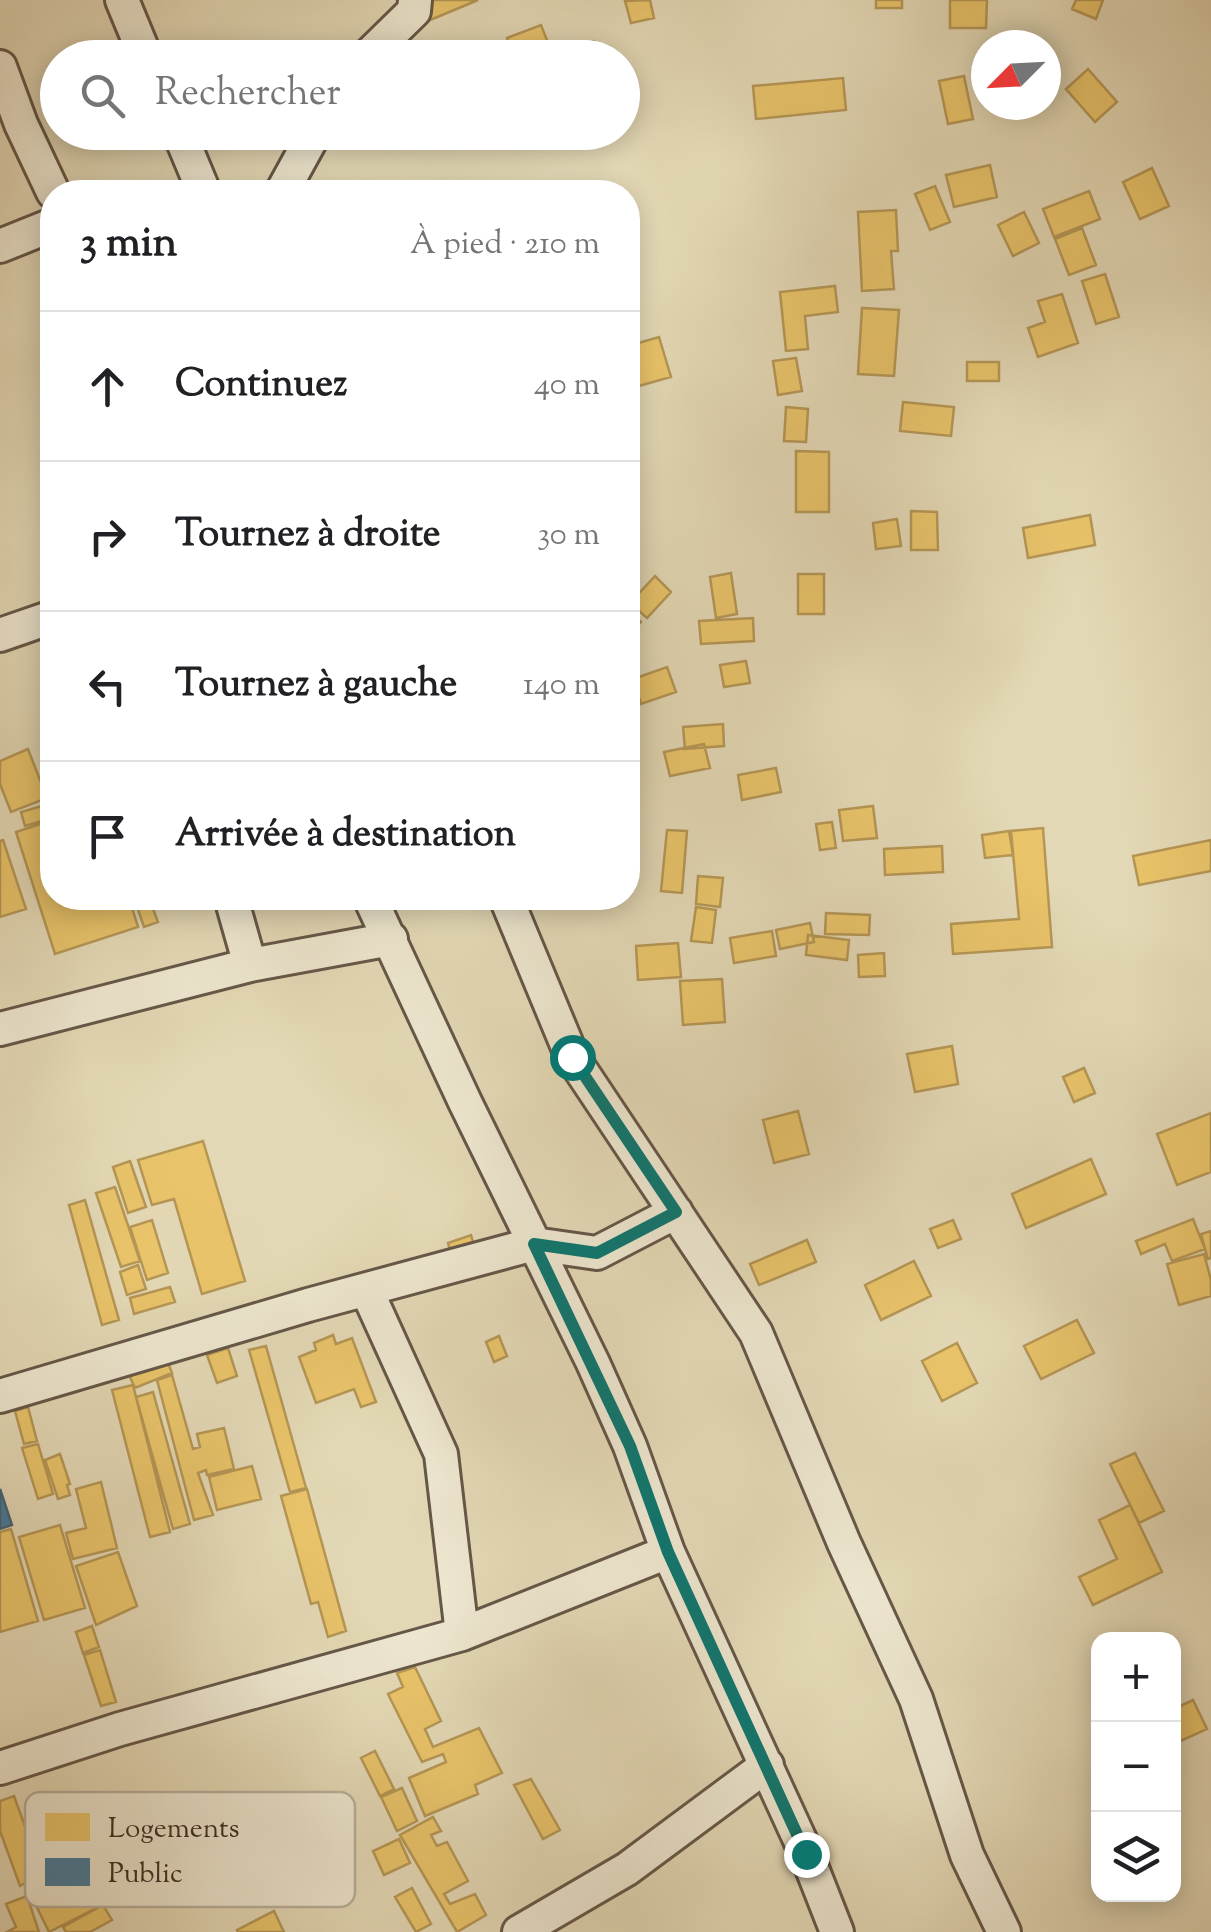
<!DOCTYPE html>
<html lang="fr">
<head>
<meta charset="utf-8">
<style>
	:root { --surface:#fff; --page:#f2f2f2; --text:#202124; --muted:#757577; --line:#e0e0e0 }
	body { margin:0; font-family:"Sorts Mill Goudy",serif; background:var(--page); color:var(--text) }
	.controls { position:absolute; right:30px; bottom:30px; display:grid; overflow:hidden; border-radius:20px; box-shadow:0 5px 25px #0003 }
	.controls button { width:90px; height:90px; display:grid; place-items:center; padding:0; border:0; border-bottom:2px solid var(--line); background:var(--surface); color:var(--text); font:50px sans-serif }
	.compass { position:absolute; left:971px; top:30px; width:90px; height:90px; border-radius:50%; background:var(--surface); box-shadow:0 5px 25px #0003; rotate:246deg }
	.stop { position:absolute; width:30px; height:30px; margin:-22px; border:8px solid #0f766e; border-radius:50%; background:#fff }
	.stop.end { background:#0f766e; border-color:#fff; box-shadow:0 2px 10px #0008 }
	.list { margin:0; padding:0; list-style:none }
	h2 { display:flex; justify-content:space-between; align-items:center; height:130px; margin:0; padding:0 40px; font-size:42px }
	h2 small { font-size:32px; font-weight:400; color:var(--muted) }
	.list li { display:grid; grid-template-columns:65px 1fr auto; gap:30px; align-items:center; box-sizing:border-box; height:150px; padding:0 40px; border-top:2px solid var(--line) }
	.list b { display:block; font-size:38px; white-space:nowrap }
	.list em { font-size:32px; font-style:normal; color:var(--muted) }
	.icon { flex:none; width:55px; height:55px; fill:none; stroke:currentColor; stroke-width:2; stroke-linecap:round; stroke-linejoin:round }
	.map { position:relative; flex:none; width:1211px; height:1932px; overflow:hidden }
	.search { position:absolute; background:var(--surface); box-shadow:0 5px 25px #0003; left:40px; top:40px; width:600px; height:110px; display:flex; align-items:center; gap:25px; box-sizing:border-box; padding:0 35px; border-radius:55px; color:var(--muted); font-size:38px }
	.panel { position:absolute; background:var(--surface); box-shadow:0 5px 25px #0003; left:40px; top:180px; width:600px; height:730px; border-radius:40px }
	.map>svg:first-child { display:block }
</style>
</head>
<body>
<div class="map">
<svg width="1211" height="1932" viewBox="0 0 1211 1932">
	<rect width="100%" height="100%" fill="#e3d8b5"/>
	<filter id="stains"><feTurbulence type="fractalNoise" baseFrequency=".002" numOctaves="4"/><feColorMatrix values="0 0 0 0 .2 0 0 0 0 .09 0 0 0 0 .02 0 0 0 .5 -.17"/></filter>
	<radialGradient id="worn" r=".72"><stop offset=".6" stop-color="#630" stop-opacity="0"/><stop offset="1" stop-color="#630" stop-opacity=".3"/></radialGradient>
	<!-- homes -->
	<path fill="#e9c46a" stroke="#b59655" stroke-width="2.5" d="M415,0H478L423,23Z
		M650,0L654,18L631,23L625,1Z
		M876,0H902V8H876Z
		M950,0H987L986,28H950Z
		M1076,0H1103L1096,19L1072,9Z
		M541,25L554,58H515L507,38Z
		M594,41L599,58H571L568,48Z
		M1088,69L1117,102L1095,122L1066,89Z
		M964,76L973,119L948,124L939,81Z
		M843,78L846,110L756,119L753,86Z
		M990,165L997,197L954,207L946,175Z
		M1152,168L1169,206L1140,219L1123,182Z
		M935,186L950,222L930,230L915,194Z
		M1089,191L1100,219L1054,237L1043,209Z
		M896,210L898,251H891L894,289L862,291L858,212Z
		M1024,212L1039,243L1013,256L998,225Z
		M1082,228L1096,265L1069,275L1055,239Z
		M1105,274L1119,317L1096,324L1082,281Z
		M835,286L838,312L805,316L808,349L786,351L780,292Z
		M1062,294L1078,343L1038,357L1028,328L1045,322L1038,301Z
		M862,308L899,310L894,376L858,374Z
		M659,337L671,377L628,389V346Z
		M796,358L802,391L778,395L773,361Z
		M967,362H999V381H967Z
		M903,402L954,407L951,436L900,431Z
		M786,407L808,409L806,442L784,441Z
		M796,451L829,452V512H796Z
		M911,511L937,512L938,550H911Z
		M1090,515L1095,545L1028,558L1023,528Z
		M897,519L901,546L876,549L873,523Z
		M731,573L737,614L716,618L710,577Z
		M798,574H824V614H798Z
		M655,576L671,592L647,618L630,603Z
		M628,609L641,622L628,635Z
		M753,618L754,641L701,644L699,621Z
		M746,661L750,683L724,687L720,665Z
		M667,667L676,692L641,704L633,679Z
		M723,724L724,746L685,749L683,727Z
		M704,744L710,768L670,776L664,752Z
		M28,749L47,798L11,812L0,784V761Z
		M776,768L781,792L742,800L738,775Z
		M52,803V818L25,826L21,812Z
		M873,806L877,838L843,841L839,810Z
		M52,820V898H129L138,927L55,954L16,832Z
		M832,822L836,848L820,850L816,824Z
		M1043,828L1052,947L953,954L951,924L1019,919L1011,831Z
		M667,830L687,831L682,893L661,891Z
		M1009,831L1013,855L985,858L982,835Z
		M3,840L26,909L0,917V841Z
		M1211,840V871L1139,885L1133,856Z
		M942,846L943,872L885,875L884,849Z
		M698,876L723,878L720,907L696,904Z
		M149,898L158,922L144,927L135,901Z
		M696,907L716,910L712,943L691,941Z
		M826,913L870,915L869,935L825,934Z
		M810,923L814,942L780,949L776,930Z
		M772,931L776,956L734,963L730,938Z
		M808,935L849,940L847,960L806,955Z
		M678,943L681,977L638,980L636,946Z
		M884,953L885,976L859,977L858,955Z
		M722,979L725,1022L683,1025L680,981Z
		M952,1046L958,1084L915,1092L907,1054Z
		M1084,1068L1095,1093L1074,1102L1063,1077Z
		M798,1111L809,1154L774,1163L763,1120Z
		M1211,1113V1172L1177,1185L1157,1134Z
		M203,1141L245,1281L202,1294L174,1199L152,1205L138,1160Z
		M1091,1159L1106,1194L1026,1228L1012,1194Z
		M130,1161L146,1207L128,1213L113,1167Z
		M115,1187L140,1261L121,1267L96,1193Z
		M85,1200L119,1320L102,1325L69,1205Z
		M1193,1219L1205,1249L1172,1261L1165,1244L1141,1254L1136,1241Z
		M152,1220L168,1273L147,1280L130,1227Z
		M953,1220L961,1239L938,1248L930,1229Z
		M1211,1231V1258L1208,1259L1201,1234Z
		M471,1235L477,1256L454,1263L448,1243Z
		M807,1240L816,1262L759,1285L750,1264Z
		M1204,1254L1211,1280V1296L1179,1305L1167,1264Z
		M914,1261L931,1296L881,1320L865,1285Z
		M138,1265L146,1289L127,1295L120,1272Z
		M170,1287L175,1302L134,1314L130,1298Z
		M1077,1320L1094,1353L1041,1379L1024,1346Z
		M333,1335L336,1344L352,1338L376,1402L361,1407L354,1389L316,1403L299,1357L316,1350L314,1343Z
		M499,1336L507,1356L494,1362L486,1342Z
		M957,1343L977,1383L942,1401L922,1361Z
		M266,1346L306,1488L290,1492L249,1350Z
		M228,1348L237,1376L217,1383L207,1355Z
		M167,1360L172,1373L135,1388L129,1375Z
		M172,1375L193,1449L200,1447L197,1434L224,1428L234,1469L207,1475L206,1470L198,1473L213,1515L194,1520L157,1380Z
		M133,1385L170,1532L150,1537L112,1390Z
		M153,1392L190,1524L173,1529L136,1397Z
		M28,1407L37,1441L24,1444L15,1411Z
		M38,1444L53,1494L38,1499L22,1448Z
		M1135,1453L1164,1511L1139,1523L1110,1464Z
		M60,1454L70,1484L67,1485L70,1495L58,1499L45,1460Z
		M252,1466L261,1499L217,1510L209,1477Z
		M101,1482L117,1548L73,1559L66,1533L86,1528L76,1489Z
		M307,1489L346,1631L328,1637L318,1602L311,1604L281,1496Z
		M1130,1505L1162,1572L1093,1605L1079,1577L1117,1559L1099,1520Z
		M60,1525L85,1608L44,1620L19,1537Z
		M11,1529L38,1621L0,1632V1532Z
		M118,1552L137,1606L96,1625L76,1566Z
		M92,1626L99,1647L83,1653L76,1632Z
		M100,1650L116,1702L101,1706L84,1655Z
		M415,1667L441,1721L425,1729L433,1747L479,1728L502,1773L475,1785L478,1794L425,1816L409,1778L446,1762L443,1754L422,1762L388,1694L403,1687L397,1673Z
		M1193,1700L1207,1729L1174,1744V1709Z
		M375,1751L394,1789L380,1796L361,1758Z
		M531,1779L560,1830L543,1839L514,1785Z
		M402,1788L417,1821L397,1831L381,1797Z
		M14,1796L42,1873L20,1886L0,1831V1801Z
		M433,1817L441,1831L431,1835L437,1846L447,1842L468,1881L444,1894L450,1904L475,1894L486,1915L457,1932L400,1835Z
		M399,1839L410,1863L384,1875L373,1851Z
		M79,1863L100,1906L49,1932L28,1889Z
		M412,1888L431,1924L416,1932L395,1897Z
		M27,1896L39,1932H7L16,1927L6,1904Z
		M103,1905L112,1920L90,1932H66L63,1927Z
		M274,1911L284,1932H238L237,1930Z"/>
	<!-- public -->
	<path fill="#457b9d" stroke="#426378" stroke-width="2.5" d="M0,1489L12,1525L0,1529Z"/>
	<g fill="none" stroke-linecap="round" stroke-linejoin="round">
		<!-- minor casing -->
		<g stroke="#665748" stroke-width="38">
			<path id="minor" d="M122,0L146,58
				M366,58L414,11L415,0
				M0,67L21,124L53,192
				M179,132L204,192
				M282,192L315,132
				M0,246L52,225
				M0,635L52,617
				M231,898L250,965
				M370,898L465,1102L593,1363L630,1446L668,1552L806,1853L837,1932
				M506,898L572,1057L756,1333L844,1543L916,1699L967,1855L1004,1932
				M0,1029L250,965L391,939
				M367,1291L441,1454L462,1634
				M0,1396L308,1305L534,1244L597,1253L676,1212
				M0,1768L120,1729L462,1634L668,1552
				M519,1932L627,1869L767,1765"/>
		</g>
		<!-- minor -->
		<use href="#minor" stroke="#ede6cf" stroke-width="32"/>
	</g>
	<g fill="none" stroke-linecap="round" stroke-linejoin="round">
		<!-- route -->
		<path stroke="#0f766e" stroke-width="12" d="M572,1057L676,1212L597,1253L534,1244L630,1446L668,1552L806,1854"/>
	</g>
	<!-- legend -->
	<rect x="25" y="1792" width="330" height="115" rx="15" fill="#ede6cf" stroke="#b8ae9b" stroke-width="2.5"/>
	<rect x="45" y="1813" width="45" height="28" fill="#e9c46a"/>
	<rect x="45" y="1858" width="45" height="28" fill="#457b9d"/>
	<g font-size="28" fill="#3c2c23">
		<text x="108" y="1837">Logements</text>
		<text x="108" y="1882">Public</text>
	</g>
	<rect width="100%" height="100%" filter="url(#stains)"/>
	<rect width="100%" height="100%" fill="url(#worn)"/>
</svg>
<div class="controls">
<button>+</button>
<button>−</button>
<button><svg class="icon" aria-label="layers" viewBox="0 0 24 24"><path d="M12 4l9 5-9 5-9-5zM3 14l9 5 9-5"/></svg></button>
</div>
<svg class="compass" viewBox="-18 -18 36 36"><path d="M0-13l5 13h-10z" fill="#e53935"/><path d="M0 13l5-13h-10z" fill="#757577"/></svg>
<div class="stop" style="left:572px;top:1057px"></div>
<div class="stop end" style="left:806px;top:1854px"></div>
<div class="search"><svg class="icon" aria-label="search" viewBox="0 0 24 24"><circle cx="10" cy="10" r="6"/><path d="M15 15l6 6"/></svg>Rechercher</div>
<section class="panel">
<h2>3 min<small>À pied · 210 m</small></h2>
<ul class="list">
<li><svg class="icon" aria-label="ahead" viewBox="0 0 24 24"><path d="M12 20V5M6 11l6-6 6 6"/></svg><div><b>Continuez</b></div><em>40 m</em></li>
<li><svg class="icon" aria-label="right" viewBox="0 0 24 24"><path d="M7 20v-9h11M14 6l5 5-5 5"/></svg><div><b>Tournez à droite</b></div><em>30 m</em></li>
<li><svg class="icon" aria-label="left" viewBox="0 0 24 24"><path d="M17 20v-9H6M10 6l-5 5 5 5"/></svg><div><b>Tournez à gauche</b></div><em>140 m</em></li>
<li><svg class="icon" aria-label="arrive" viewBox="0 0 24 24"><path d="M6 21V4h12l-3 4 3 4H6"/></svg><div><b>Arrivée à destination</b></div></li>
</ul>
</section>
</div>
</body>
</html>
